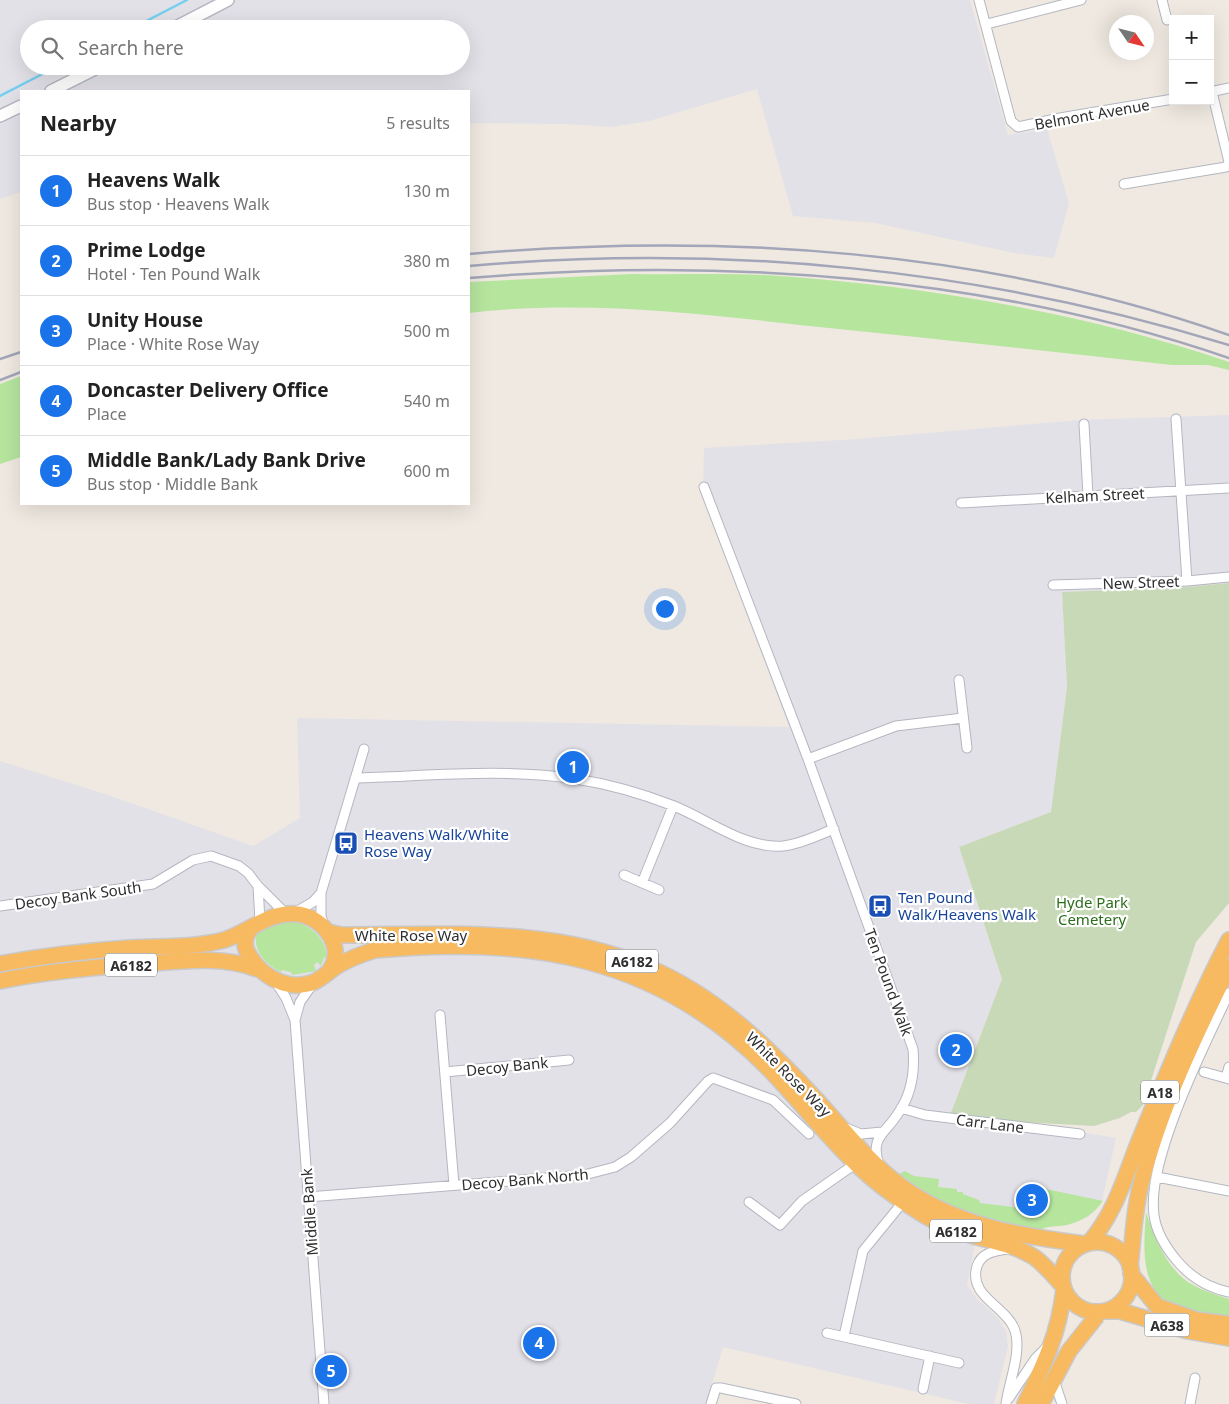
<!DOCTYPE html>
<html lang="en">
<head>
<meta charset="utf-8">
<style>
	:root { --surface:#fff; --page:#f6f6f6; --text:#222; --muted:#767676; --line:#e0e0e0; --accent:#1a73e8 }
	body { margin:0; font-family:"Noto Sans",sans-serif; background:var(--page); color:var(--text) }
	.controls { position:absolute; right:15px; top:15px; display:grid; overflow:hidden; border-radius:0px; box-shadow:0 5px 20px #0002 }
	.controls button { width:45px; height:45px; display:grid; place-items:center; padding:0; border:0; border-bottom:1px solid var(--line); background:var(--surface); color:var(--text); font:25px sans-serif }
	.compass { position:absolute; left:1109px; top:15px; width:45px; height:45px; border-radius:50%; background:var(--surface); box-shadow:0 5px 20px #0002; rotate:125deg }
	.you { position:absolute; left:664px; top:608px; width:18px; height:18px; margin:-12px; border:4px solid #fff; border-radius:50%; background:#1a73e8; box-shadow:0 0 0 8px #1a73e833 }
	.badge { display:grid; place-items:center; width:32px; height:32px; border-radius:50%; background:var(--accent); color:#fff; font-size:16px; font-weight:700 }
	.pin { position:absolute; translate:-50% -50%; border:2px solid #fff; box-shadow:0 1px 5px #0006 }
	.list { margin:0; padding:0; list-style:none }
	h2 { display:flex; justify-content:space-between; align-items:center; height:65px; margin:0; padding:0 20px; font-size:21px }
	h2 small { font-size:16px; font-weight:400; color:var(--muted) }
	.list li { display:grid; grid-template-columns:32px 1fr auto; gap:15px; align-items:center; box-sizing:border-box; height:70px; padding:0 20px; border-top:1px solid var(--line) }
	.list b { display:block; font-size:19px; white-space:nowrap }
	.list p { margin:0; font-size:16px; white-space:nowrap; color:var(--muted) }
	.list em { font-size:16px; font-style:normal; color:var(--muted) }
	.icon { flex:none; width:28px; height:28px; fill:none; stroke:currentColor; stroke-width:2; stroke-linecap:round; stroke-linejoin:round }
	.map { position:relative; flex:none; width:1229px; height:1404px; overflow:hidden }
	.search { position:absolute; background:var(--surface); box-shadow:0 5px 20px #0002; left:20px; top:20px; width:450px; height:55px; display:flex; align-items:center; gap:12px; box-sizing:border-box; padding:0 18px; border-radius:28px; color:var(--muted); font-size:19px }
	.panel { position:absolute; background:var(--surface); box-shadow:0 5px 20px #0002; left:20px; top:90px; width:450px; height:415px; border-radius:0px }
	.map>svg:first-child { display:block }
</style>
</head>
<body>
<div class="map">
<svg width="1229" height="1404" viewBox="0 0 1229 1404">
	<rect width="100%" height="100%" fill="#efe9e1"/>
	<!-- industrial -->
	<path fill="#e3e1e8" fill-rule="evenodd" d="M0,0H970L1008,135L1047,129L1069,203L1054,258L1014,253L875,223L793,216L757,89L649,121L611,127L567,124L469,123V91H21V192L0,199ZM29,29H461V66H29Z
		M1229,415V583L1186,587L1062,592L1067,687L1051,812L959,847L1002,979L949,1118L1069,1130L1116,1138L1102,1201L1088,1217L1066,1225L1047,1226L1040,1230L1006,1225L975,1244L967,1285L977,1299L997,1317L1006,1331L1008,1347L994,1404H969L723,1347L706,1404H0V761L105,794L253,846L300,818L297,718L789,727L703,498L704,448L858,439L1079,420Z"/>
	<!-- green -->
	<path fill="#b6e59e" d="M633,274C677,275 722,273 766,275C918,285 1084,312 1229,362V370L1208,365H1172C1054,352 937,339 819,327C702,314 586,299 469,313V282Z
		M21,376V457L0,464V384Z
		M295,921C311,926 328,940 326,958L324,957L321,966L317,962L314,965L316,971L292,975L291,972L282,970L281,972C265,964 252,950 257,932L270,922Z
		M905,1171L914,1176L939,1179L938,1187L957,1189V1192H963V1194L979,1200L980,1203L1013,1207L1041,1214L1046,1189L1103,1201C1094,1214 1082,1221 1067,1225C1057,1227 1049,1225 1040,1230L968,1215L937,1200L899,1174Z
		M1146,1212C1154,1237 1168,1272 1193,1285C1204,1291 1217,1295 1229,1299V1318C1213,1315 1190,1315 1176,1308C1138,1290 1144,1246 1146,1212Z"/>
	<!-- cemetery -->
	<path fill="#c8d9b8" d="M1229,583V903L1196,942L1143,1105L1136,1112H1131L1120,1118L1094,1126L949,1118L1002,979L959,847L1051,812L1067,687L1062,592L1186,587Z"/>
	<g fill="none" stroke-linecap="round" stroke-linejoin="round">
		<!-- stream -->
		<path stroke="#75cff0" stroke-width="2.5" d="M131,29L187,0
			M0,96L58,66"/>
		<!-- minor casing -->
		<g stroke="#b4b7c1" stroke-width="11">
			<path id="minor" d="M979,0L1011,121L1018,127L1060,118L1173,99
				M1162,0L1167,20
				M987,24L1081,0
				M1210,92L1229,88
				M1212,92L1229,162
				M1124,184L1226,167L1229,163
				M1176,419L1187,581
				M1084,424L1088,495
				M704,487L808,759L913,1049C915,1072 911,1096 897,1115C884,1135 870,1137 879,1165
				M961,503L1229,488
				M1053,585L1187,581L1229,577
				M959,680L967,748
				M808,759L896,726L963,718
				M355,778C428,776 503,768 576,779C609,784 643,794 674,806C709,820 745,849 783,846C801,844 818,835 834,829
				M624,875L659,890
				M642,883L673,806
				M0,906L153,884L193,860L211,856L239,866L248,873L258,886
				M294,913L313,902L321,893
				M260,921L258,886L286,914
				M324,927L321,916V893L364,749
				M275,981L286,998L295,1020L324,1404
				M1229,993C1205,1044 1146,1160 1154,1215C1156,1232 1166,1248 1178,1262C1191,1277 1209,1288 1229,1292
				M440,1015L454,1185
				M295,1020L300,1002L312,985
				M445,1072L569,1060
				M1204,1072L1229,1079
				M1226,1078L1229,1067
				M901,1108L925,1115L1080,1134
				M846,1128L861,1134L882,1132
				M1157,1177L1229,1191
				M308,1197L584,1175L615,1167L631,1157L670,1123L708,1081L713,1078L773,1100L809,1134
				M749,1202L780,1225L802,1201L855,1164
				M827,1333L959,1363
				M844,1336L863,1251L903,1202
				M1054,1380L1062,1404
				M923,1389L930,1356
				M1009,1398L1035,1359L1047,1347
				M711,1404L716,1388H721L796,1404
				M1006,1404C1009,1381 1023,1350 1014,1328C1004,1305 968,1296 977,1266C982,1252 995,1251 1009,1249
				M1190,1404L1195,1378"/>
		</g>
		<!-- tertiary casing -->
		<g stroke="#b4b7c1" stroke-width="14">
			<path id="tertiary" d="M172,29L228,0
				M51,91L101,66
				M0,116L21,106"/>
		</g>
		<!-- trunk casing -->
		<g stroke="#c9c9c9" stroke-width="18">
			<path id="trunk" d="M252,927C245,935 242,945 249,955C262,977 288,992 314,982C323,978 330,970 339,965C351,958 362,954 375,950C527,936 657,955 768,1068C809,1110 843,1159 892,1194C912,1208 934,1223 958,1231C982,1240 1012,1243 1034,1257C1045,1265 1053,1275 1062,1285
				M328,932L342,935C444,935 550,926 647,967C718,996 773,1052 824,1108C848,1135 871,1164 901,1186C954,1225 1019,1236 1084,1244
				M0,964C42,956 86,951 129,948C160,946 194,948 224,940C250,932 268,911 298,914C325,918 347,949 328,973
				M0,981C47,971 94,967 142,964C181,961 222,955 260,970
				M1062 1277a35 35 0 1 1 70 0a35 35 0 1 1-70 0Z
				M1089,1243C1117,1211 1126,1172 1142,1134C1169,1069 1196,1003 1229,940
				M1130,1267C1133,1238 1134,1209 1142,1180C1161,1107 1195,1035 1229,967
				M1131,1274L1157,1306L1197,1320L1229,1324
				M1106,1311H1120L1188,1331L1229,1338
				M1025,1404C1044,1365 1059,1333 1064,1289
				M1041,1404L1069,1351L1100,1312"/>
		</g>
		<!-- minor -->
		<use href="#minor" stroke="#fff" stroke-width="9"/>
		<!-- tertiary -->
		<use href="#tertiary" stroke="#fff" stroke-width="11"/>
		<!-- trunk -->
		<use href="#trunk" stroke="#f8ba60" stroke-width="15"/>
		<!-- rail -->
		<path stroke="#a3a6b8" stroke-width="2.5" d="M469,254C722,232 988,250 1229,335
			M469,266C725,243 983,269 1229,345
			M469,278C722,257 987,275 1229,358
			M0,359L21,352
			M0,380L21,372"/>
	</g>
	<!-- icons -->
	<defs>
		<g id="bus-square" transform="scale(1.25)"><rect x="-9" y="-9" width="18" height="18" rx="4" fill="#1a4fb4" stroke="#fff"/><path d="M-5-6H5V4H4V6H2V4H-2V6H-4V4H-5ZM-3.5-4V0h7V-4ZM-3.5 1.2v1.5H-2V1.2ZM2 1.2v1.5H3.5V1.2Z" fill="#fff"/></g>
	</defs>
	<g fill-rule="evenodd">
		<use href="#bus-square" x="346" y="843"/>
		<use href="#bus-square" x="880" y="906"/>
	</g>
	<g text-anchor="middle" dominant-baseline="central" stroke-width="4.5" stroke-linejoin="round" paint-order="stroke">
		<!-- shield labels -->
		<g fill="#fff" stroke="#6d6d6d" stroke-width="1">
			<rect x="606" y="949.5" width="52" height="23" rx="4"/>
			<rect x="105" y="953.5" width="52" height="23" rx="4"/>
			<rect x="1141" y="1080.5" width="38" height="23" rx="4"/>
			<rect x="930" y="1219.5" width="52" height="23" rx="4"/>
			<rect x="1144.5" y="1313.5" width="45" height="23" rx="4"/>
		</g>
		<g font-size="14" font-weight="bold" fill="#2e2e2e">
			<text x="632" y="961">A6182</text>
			<text x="131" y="965">A6182</text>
			<text x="1160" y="1092">A18</text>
			<text x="956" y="1231">A6182</text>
			<text x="1167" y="1325">A638</text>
		</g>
		<!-- street labels -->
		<g font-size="15" fill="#2e2e2e" stroke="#fff">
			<text transform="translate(1092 114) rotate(-10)">Belmont Avenue</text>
			<text transform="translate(1095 495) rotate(-3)">Kelham Street</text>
			<text transform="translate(1141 582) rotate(-2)">New Street</text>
			<text transform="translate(78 895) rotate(-8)">Decoy Bank South</text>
			<text x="411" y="935">White Rose Way</text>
			<text transform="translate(889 982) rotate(70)">Ten Pound Walk</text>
			<text transform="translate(507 1066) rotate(-6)">Decoy Bank</text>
			<text transform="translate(789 1074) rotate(45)">White Rose Way</text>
			<text transform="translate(990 1123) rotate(7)">Carr Lane</text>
			<text transform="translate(525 1179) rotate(-5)">Decoy Bank North</text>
			<text transform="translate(309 1212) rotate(-94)">Middle Bank</text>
		</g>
		<!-- transit labels -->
		<g font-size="15" fill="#164399" stroke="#fff" text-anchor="start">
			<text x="364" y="834">Heavens Walk/White<tspan x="364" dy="17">Rose Way</tspan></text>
			<text x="898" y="897">Ten Pound<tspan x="898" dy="17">Walk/Heavens Walk</tspan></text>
		</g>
		<!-- park labels -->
		<g font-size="15" fill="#2c6e1b" stroke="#fff">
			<text x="1092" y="902">Hyde Park<tspan x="1092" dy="17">Cemetery</tspan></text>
		</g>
	</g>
</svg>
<div class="controls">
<button>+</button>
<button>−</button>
</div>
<svg class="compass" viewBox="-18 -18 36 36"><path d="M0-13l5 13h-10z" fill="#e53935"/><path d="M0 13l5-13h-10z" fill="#767676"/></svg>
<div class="you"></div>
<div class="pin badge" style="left:573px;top:767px">1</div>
<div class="pin badge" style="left:956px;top:1050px">2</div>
<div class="pin badge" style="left:1032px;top:1200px">3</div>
<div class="pin badge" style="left:539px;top:1343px">4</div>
<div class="pin badge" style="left:331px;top:1371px">5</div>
<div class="search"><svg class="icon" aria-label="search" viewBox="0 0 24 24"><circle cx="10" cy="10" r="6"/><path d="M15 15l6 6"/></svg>Search here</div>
<section class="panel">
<h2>Nearby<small>5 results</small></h2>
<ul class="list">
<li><span class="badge">1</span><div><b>Heavens Walk</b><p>Bus stop · Heavens Walk</p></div><em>130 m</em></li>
<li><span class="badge">2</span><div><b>Prime Lodge</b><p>Hotel · Ten Pound Walk</p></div><em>380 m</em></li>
<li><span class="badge">3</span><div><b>Unity House</b><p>Place · White Rose Way</p></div><em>500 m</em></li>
<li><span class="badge">4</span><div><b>Doncaster Delivery Office</b><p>Place</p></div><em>540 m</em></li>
<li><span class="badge">5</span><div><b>Middle Bank/Lady Bank Drive</b><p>Bus stop · Middle Bank</p></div><em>600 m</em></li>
</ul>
</section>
</div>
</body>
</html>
